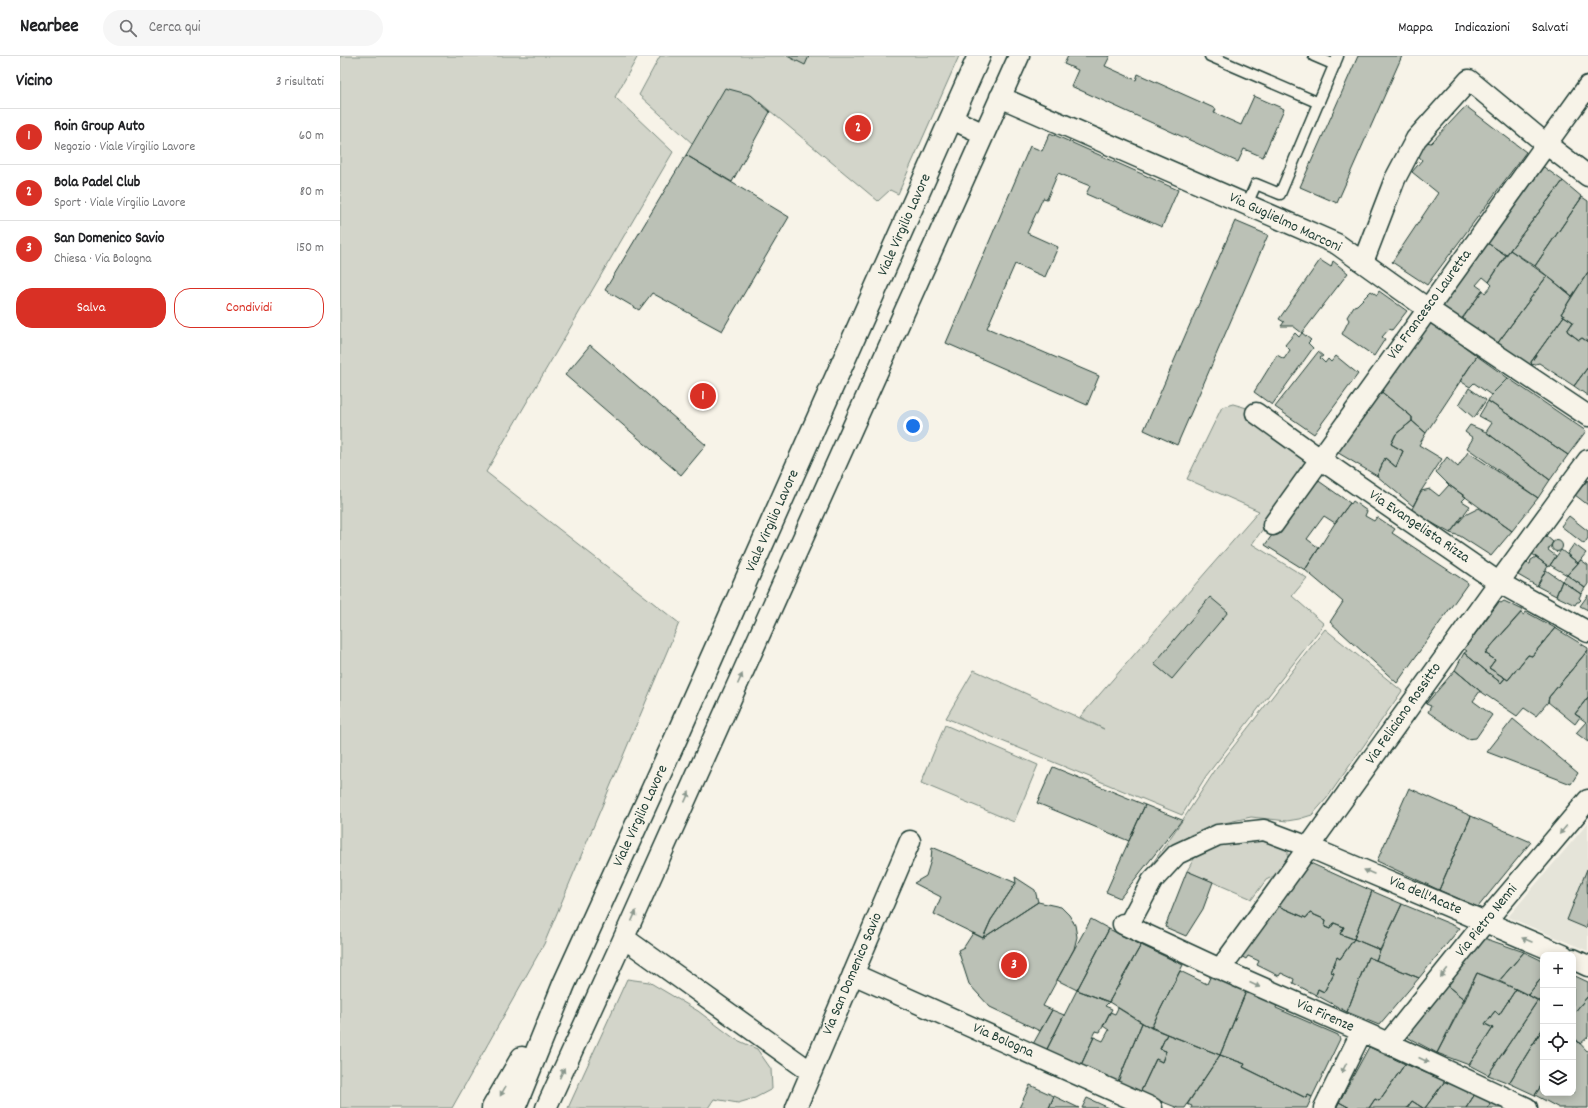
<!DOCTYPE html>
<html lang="it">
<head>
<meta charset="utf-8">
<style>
	:root { --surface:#fff; --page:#f6f6f6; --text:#202124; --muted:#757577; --line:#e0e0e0; --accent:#d93025 }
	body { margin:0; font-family:Dekko,sans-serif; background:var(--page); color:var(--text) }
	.controls { position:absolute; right:12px; bottom:12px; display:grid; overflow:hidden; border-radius:8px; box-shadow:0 2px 10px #0003 }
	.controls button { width:36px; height:36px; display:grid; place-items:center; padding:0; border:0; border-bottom:1px solid var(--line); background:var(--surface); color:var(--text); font:20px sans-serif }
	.you { position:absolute; left:573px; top:370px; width:14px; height:14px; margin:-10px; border:3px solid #fff; border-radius:50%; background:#1a73e8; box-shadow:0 0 0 6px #1a73e833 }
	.badge { display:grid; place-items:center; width:26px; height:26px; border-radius:50%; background:var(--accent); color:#fff; font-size:13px; font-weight:700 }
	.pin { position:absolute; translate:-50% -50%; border:2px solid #fff; box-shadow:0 1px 4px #0006 }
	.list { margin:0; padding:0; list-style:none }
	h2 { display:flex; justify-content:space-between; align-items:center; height:52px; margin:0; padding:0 16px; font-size:17px }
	h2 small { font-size:13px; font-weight:400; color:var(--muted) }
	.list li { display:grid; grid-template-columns:26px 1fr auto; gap:12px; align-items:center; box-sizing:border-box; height:56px; padding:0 16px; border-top:1px solid var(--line) }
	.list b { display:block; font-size:15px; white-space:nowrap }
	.list p { margin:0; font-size:13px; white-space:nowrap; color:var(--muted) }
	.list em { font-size:13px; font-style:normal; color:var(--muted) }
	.actions { display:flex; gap:8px; padding:12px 16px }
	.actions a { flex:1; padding:9px 0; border:1px solid var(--accent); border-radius:16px; text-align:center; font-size:14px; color:var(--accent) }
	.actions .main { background:var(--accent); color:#fff }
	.icon { flex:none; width:22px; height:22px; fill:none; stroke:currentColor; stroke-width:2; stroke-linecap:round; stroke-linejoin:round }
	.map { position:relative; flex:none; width:1248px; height:1052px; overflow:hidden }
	header { display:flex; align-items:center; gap:24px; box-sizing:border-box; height:56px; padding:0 20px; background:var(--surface); border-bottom:1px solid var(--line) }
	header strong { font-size:19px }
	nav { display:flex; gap:22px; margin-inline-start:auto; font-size:14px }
	.search { width:280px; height:36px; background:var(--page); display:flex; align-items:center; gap:10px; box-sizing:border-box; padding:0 14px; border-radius:22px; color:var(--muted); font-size:15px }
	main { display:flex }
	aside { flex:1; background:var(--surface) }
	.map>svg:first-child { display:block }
</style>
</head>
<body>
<header>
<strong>Nearbee</strong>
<div class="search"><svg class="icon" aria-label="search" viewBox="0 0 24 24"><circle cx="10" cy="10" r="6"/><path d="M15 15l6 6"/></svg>Cerca qui</div>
<nav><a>Mappa</a><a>Indicazioni</a><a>Salvati</a></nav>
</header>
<main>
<aside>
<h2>Vicino<small>3 risultati</small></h2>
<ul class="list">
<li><span class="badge">1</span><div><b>Roin Group Auto</b><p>Negozio · Viale Virgilio Lavore</p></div><em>60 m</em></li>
<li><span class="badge">2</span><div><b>Bola Padel Club</b><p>Sport · Viale Virgilio Lavore</p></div><em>80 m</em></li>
<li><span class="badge">3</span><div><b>San Domenico Savio</b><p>Chiesa · Via Bologna</p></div><em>150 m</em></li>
</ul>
<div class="actions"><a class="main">Salva</a><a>Condividi</a></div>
</aside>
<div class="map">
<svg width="1248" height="1052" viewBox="0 0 1248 1052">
	<rect width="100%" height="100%" fill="#f7f3e8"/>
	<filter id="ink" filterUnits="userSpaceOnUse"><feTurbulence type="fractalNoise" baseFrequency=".025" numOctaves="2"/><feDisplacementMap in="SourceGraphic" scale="8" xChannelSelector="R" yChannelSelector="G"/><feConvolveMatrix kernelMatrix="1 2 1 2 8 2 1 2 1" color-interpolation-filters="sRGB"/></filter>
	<g filter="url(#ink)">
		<!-- built -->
		<path fill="#e5e4d9" d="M1248,767V895L1168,861Z"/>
		<!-- green -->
		<path fill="#d3d5ca" stroke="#79897f" d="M0,0H298L275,41L333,96L146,416L339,567L204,888L112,1052H0Z
			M320,0H619L558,138L550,134L538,145L411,39L353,88L299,39Z
			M893,348L907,352L974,403L912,488L967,522L952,540L984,568L866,720L842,759L606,662L634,614L764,673L740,661L919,455L847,423L882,351Z
			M985,573L1062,635L987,742L972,759L959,763L947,765L911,761L880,768L850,779L810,811L846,759L876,713Z
			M605,669L698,709L674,766L581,727Z
			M939,784L948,792V800L934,820L926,824L912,843L847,815C850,810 853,803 857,799C876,783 915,785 939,784Z
			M287,923L309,926L358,955L395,983L417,993L431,1013L432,1033L415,1042L398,1047L374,1043L368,1052H228Z"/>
		<!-- building -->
		<path fill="#bbc1b6" stroke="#1f3d34" d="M447,0H469L465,9Z
			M728,0H770L765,10L796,24L798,18L876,53L874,57L901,69L914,40L944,53L923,101L904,93L898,106L731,30L738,14L724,8Z
			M1018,0H1062L997,147L960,131Z
			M385,32L411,39L430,56L392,126L346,99Z
			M1127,51L1186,96L1087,229L1052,206L1098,137L1072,116L1082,104L1077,98L1086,86L1091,87L1123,53Z
			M710,77L838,134L822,171L746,138L750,130L718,117L707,143L703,142L687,177L718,191L705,221L675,208L647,272L759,320L747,349L606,287L690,90L702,95Z
			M346,99L449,161L382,275L312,237L299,254L265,234Z
			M1201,109L1223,125L1166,199L1144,185Z
			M1223,125L1242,141L1195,210L1170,194Z
			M1242,141L1248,145V216L1232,240L1195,210Z
			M895,165L928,179L837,389L804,374Z
			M1144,185L1166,199L1149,226L1143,221L1136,229L1143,234L1120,265L1097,248Z
			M1170,194L1207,220L1157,288L1124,268L1125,265L1123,262L1143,234L1145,237L1152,229L1149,226Z
			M980,204L991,211L993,205L1008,217L962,277L953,270H941L944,266L939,263Z
			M1248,216V286L1242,282L1239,284L1227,275L1233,266L1221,258Z
			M1207,220L1232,240L1221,258L1224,260L1191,306L1192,309L1190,311L1157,288Z
			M1031,235L1037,239L1039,235L1067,255L1052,274L1049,273L1042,281L1045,283L1034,300L1002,278L1009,264L1007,261L1014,250L1017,249Z
			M1224,260L1233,266L1227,275L1239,284L1242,282L1248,286V311L1234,330L1199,307L1192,309L1191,306Z
			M1092,266L1137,300L1086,377L1072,365V361L1038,333Z
			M955,277L959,281L962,277L971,284L968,287L973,292L932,349L914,336L937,299L944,303L950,294L945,289Z
			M250,289L366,389L341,419L225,319Z
			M978,296L983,300L980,302L985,307L988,303L991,306L996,300L1018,318L974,378L935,351Z
			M1137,300L1168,322L1151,339L1134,327L1130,331L1120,325Z
			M1248,311V340L1234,330Z
			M1168,322L1246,375L1228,399L1148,345L1151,339Z
			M1129,332L1146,344L1134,362L1119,349Z
			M1038,333L1072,361V365L1056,378L1051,388L1063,395L1056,411L1045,402L1037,420L995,395Z
			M1148,345L1228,399L1210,424L1146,376L1152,367L1139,360Z
			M1072,365L1086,377L1079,389L1102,403L1081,435L1073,450L1037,420L1045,402L1056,411L1063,395L1051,388L1056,378Z
			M1130,369L1146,376L1210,424L1198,442L1127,392L1133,382L1125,376Z
			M1128,396L1198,442L1172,475L1109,429L1096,416L1107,401L1118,411Z
			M973,421L1010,447L995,467L984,460L967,483L979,492L965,514L925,489Z
			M1248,424V449L1235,439Z
			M1109,429L1126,441L1122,445L1130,450L1110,477L1071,455L1081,435L1090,433L1099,440Z
			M1013,445L1027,455L1025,460L1034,465L1037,461L1055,473L1052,477L1128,527L1057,627L990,566L1003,546L965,514L995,467L1010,447L1011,448Z
			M1139,452L1172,475L1151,500L1120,480L1110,477L1125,459Z
			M1229,460L1248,475V482L1244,488L1221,470Z
			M1204,478L1213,486L1208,494L1216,500L1209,511L1191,497Z
			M1211.5 490a5.5 5.5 0 1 1 11 0a5.5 5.5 0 1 1-11 0Z
			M1234,488L1246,497L1238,507L1227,498Z
			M1221,494L1238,507L1227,519L1210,509Z
			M1196,501L1208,510L1197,530L1178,519L1185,507L1190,508L1191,504Z
			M1241,504L1248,509V528L1245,532L1227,519Z
			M1206,514L1222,525L1216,540L1197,530Z
			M1227,519L1245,532L1241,538L1222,525Z
			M1222,525L1241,538L1239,542L1241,544L1239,546H1237L1235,549L1216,540Z
			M1248,539V554L1240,550Z
			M870,541L888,556L832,623L814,608Z
			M1164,545L1183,554L1145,597L1155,604L1149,612L1165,622L1161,627L1124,597L1127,595L1124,593L1159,546L1161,547Z
			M1186,556L1215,572L1192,600L1188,599L1168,624L1149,612L1155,604L1145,597L1181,557L1184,559Z
			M1215,572L1248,592V594L1209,641L1208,646L1196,660L1184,652L1177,660L1140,635L1115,614L1124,597L1161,627L1165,622L1168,624L1188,599L1192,600Z
			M1248,594V641L1235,658L1240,661L1235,668L1208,646L1209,641Z
			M1115,614L1140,635L1133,645L1152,659L1136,682L1127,683L1088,656L1091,650L1086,648Z
			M1248,641V686L1236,677L1246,666L1235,658Z
			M1173,663L1238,717L1231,728L1147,696Z
			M713,711L805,749L789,785L697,747Z
			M1069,732L1131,760L1099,834L1037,805Z
			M805,749L842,764L780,842L766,836Z
			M1131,760L1191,786L1138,851L1099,834Z
			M592,791L676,827L651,864L643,882L594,858L601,841L574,827L586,820L591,804Z
			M966,805L1032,835L1014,883L1000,878L1004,871L994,867L990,873L985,871L986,864L970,857L966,862L936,849Z
			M1247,813L1248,867L1246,872L1227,864Z
			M847,815L873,826L863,853L846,880L825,871Z
			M675,821L695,834L698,846L643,882L651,864L676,827Z
			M1032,835L1062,848L1040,894L1014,883Z
			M698,846L721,851L729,859L735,869L737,881L734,893L703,950L712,954L700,975L650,951L629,928L618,894L624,891L633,877L643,882Z
			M1062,848L1120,872L1079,922L1036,904Z
			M936,849L966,862L970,857L986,864L985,871L990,873L994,867L1004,871L1000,878L1014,883L1000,903L997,901L991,916L994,917L984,936L978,933L976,939L953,927L954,923L941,917L939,920L917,909L919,905L908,900L906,903L899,899Z
			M751,863L769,873L737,934L717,924Z
			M769,873L801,889L769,946L737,934Z
			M1141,881L1184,896L1159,925L1137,917L1125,944L1105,928Z
			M1014,883L1040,894L1036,904L1028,901L1007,956L976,939L978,933L984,936L994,917L991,916L997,901L1000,903Z
			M801,889L843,909L811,972L769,946Z
			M1184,896L1203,905V920L1188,939L1159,925Z
			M1028,901L1079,922L1039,969L1007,956Z
			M840,915L867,928L872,917L907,933L880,999L811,972Z
			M1137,917L1176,933L1159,959L1155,955L1145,968L1153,972L1129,1009L1097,997Z
			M1233,919L1248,926V940L1233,958Z
			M1203,920V948L1188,939Z
			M1105,928L1125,944L1097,997L1063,979Z
			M907,933L937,948L936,952L998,979L1000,983L972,1041L968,1039L966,1042L903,1011L905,1008L880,999Z
			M1176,933L1198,944L1148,1019L1129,1009L1153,972L1145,968L1155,955L1159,959Z
			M737,934L769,946L765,950L772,953L760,976L755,975L752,981H754L741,1009L706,995Z
			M1248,940V981L1240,988L1233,981V958Z
			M1198,944L1203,948V972L1169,1027L1148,1019Z
			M778,952L802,967L777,1028L741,1009L754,981L763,985L769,974L763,970L770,956L775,958Z
			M712,954L724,959L706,995L693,988Z
			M802,967L827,978L820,993L826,995L822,1006L816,1003L800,1037L777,1028Z
			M1203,972V1027L1195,1039L1169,1027Z
			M827,978L880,999L845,1052H838L800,1037L816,1003L822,1006L826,995L820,993Z
			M1234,981L1248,996V1052H1219L1195,1039L1203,1027V1037H1233Z
			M1029,991L1065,1008L1039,1045L1035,1043L1029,1052H1010L999,1046Z
			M880,999L905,1008L903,1011L966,1042L968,1039L972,1041L967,1052H851L852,1050L847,1048Z
			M1065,1008L1105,1025L1085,1052H1083L1072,1045L1067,1052H1029L1035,1043L1039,1045Z
			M1105,1025L1135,1038L1126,1052H1085Z
			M690,1029L714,1040L709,1052H679Z
			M1135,1038L1152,1047L1148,1052H1126Z
			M714,1040L739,1052H709Z
			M747,1042L769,1052H742Z
			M1072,1045L1083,1052H1067Z
			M999,1046L1010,1052H996Z
			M1152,1047L1164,1052H1148Z"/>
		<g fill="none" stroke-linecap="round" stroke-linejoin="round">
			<!-- lane casing -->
			<g stroke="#1f3d34" stroke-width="13">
				<path id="lane" d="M870,0L979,47
					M974,0L995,9
					M907,148L916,128L940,138L998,0"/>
			</g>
			<!-- street casing -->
			<g stroke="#1f3d34" stroke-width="23">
				<path id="street" d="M660,41L997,188L1088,253L1248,360
					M612,63L644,78
					M1023,206L1055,123L1076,83L1129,24L1206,88L1248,120
					M916,357L980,403L1158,526L1248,576
					M933,469L1248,30
					M783,868L880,913L1048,987L1187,1052
					M788,870L812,825L837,798L878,779L924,774L969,791L1223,899
					M284,882L471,1016
					M1233,903L1248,910
					M880,913C1004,744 1124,572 1248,404
					M513,918L812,1052
					M1048,987L1145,866L1248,744
					M206,1052L281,888L679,0
					M456,1052L570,785
					M984,1052L1021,977"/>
			</g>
			<!-- secondary casing -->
			<g stroke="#1f3d34" stroke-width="25">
				<path id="secondary" d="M153,1052L182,1002
					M174,1052L224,928L336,682L639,0"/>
			</g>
			<!-- lane -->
			<use href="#lane" stroke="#f7f3e8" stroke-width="10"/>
			<!-- street -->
			<use href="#street" stroke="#f7f3e8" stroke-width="20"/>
			<!-- secondary -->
			<use href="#secondary" stroke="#f7f3e8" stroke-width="22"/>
		</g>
		<!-- one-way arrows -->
		<defs><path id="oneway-solid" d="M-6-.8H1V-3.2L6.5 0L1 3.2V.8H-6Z"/></defs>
		<g fill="#8b988e">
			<use href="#oneway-solid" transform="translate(400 623) rotate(-66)"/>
			<use href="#oneway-solid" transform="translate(347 741) rotate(-66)"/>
			<use href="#oneway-solid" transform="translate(1223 774) rotate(130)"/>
			<use href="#oneway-solid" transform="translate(1029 816) rotate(-157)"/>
			<use href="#oneway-solid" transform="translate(294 860) rotate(-66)"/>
			<use href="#oneway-solid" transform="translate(1187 884) rotate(-157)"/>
			<use href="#oneway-solid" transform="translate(1104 917) rotate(129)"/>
			<use href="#oneway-solid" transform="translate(915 929) rotate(24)"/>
			<use href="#oneway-solid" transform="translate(1084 1004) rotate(25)"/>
			<use href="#oneway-solid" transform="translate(1004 1012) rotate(117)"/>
			<use href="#oneway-solid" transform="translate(222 1017) rotate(-65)"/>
			<use href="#oneway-solid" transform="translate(163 1035) rotate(120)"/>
		</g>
	</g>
	<g text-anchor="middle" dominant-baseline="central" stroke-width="3" stroke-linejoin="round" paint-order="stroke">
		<!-- street labels -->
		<g font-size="15" fill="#1f3d34" stroke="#f7f3e8">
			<text transform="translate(945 167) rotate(25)">Via Guglielmo Marconi</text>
			<text transform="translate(565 169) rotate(-66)">Viale Virgilio Lavore</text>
			<text transform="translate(1090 249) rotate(-54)">Via Francesco Lauretta</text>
			<text transform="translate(433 465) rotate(-66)">Viale Virgilio Lavore</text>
			<text transform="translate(1079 471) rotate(34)">Via Evangelista Rizza</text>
			<text transform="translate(1064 658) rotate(-55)">Via Feliciano Rossitto</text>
			<text transform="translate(301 760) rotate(-65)">Viale Virgilio Lavore</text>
			<text transform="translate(1085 840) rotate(23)">Via dell'Acate</text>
			<text transform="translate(1147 865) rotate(-51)">Via Pietro Nenni</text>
			<text transform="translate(513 918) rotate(-67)">Via San Domenico Savio</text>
			<text transform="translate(985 960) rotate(24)">Via Firenze</text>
			<text transform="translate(663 985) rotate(24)">Via Bologna</text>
		</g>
	</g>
</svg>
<div class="controls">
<button>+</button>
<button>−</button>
<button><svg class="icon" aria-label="locate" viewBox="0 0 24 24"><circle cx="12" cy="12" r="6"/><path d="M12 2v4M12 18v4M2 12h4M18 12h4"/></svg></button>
<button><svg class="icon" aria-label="layers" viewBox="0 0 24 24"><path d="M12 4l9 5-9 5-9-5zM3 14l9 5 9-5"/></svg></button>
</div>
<div class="you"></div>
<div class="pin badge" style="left:363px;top:340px">1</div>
<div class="pin badge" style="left:518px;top:72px">2</div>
<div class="pin badge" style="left:674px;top:909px">3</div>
</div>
</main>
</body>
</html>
